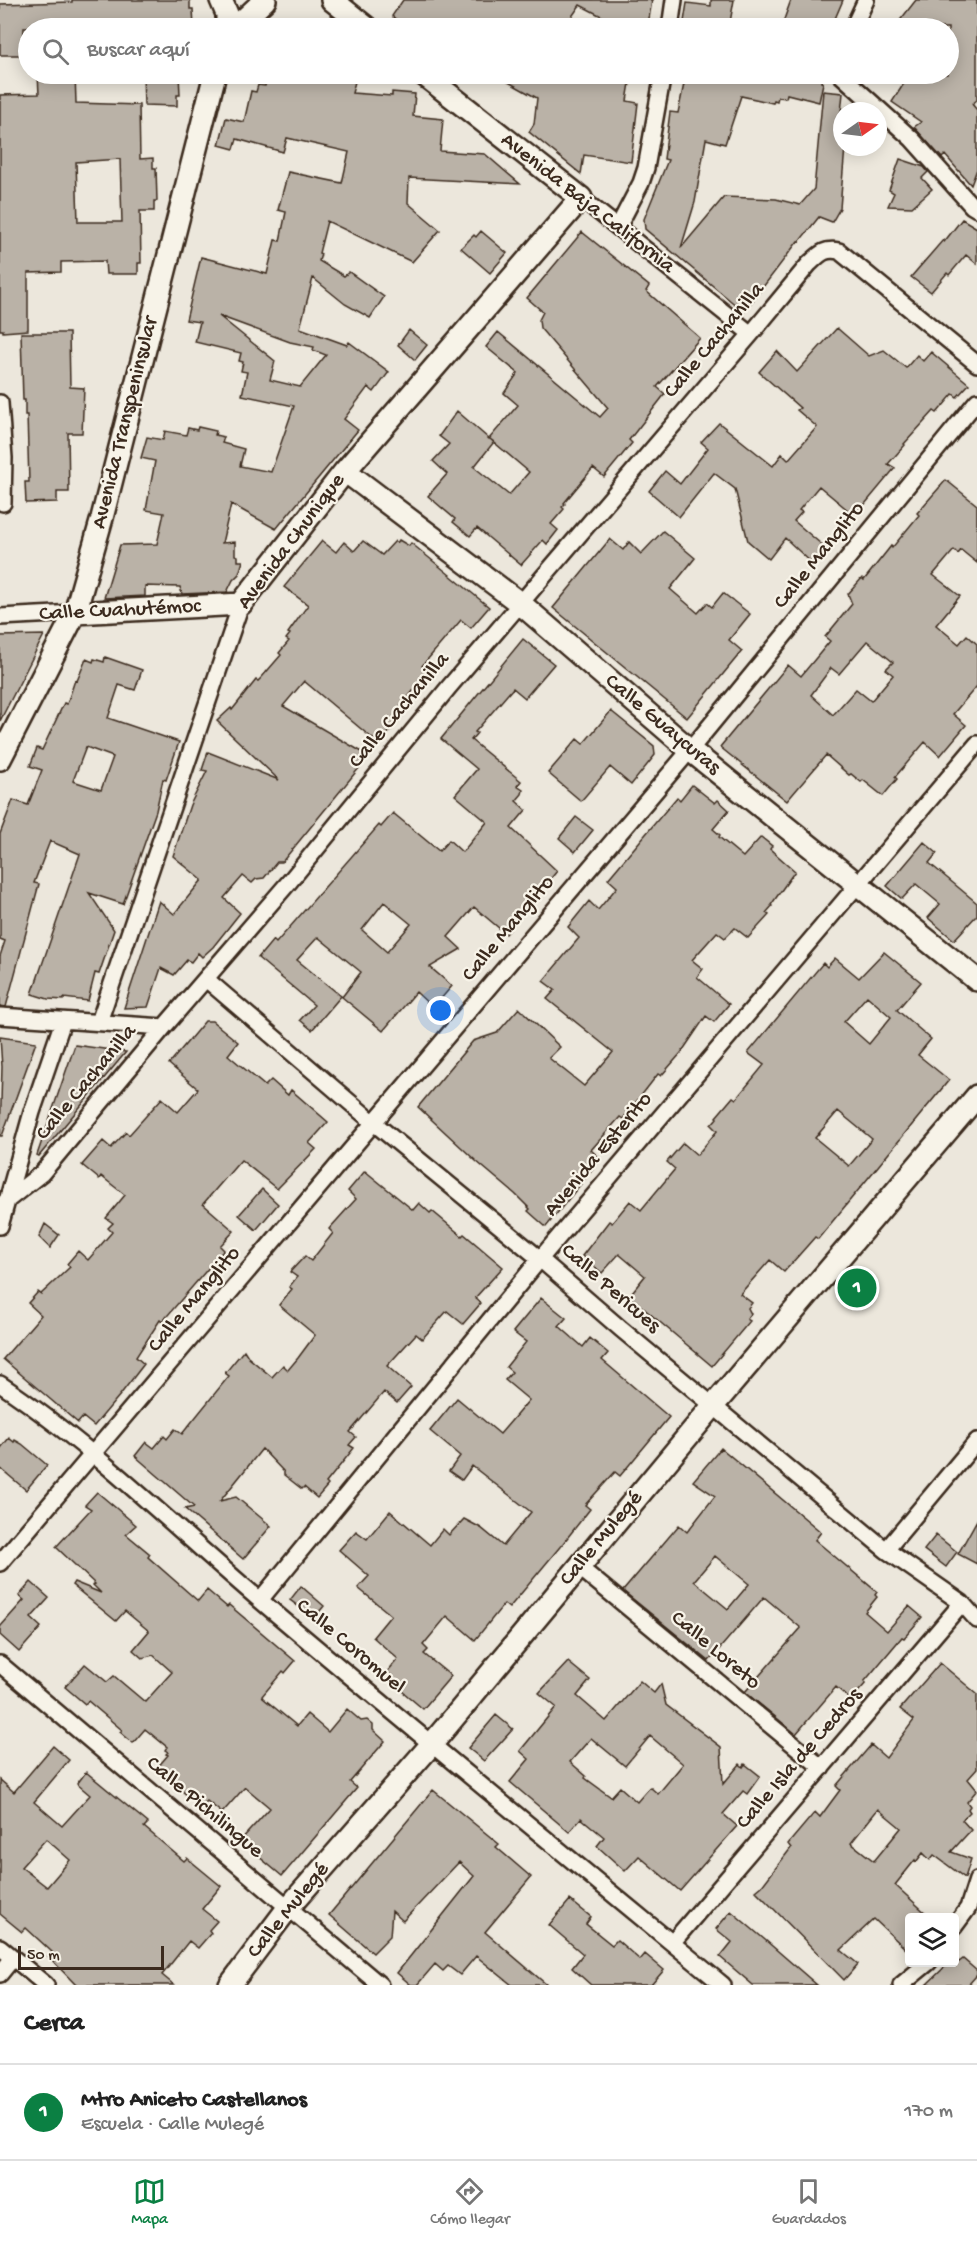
<!DOCTYPE html>
<html lang="es">
<head>
<meta charset="utf-8">
<style>
	:root { --surface:#fff; --page:#f2f2f2; --text:#222; --muted:#767676; --line:#e0e0e0; --accent:#0b8043 }
	body { margin:0; font-family:"Gochi Hand",sans-serif; background:var(--page); color:var(--text) }
	.controls { position:absolute; right:18px; bottom:18px; display:grid; overflow:hidden; border-radius:6px; box-shadow:0 3px 15px #0003 }
	.controls button { width:54px; height:54px; display:grid; place-items:center; padding:0; border:0; border-bottom:2px solid var(--line); background:var(--surface); color:var(--text); font:30px sans-serif }
	.compass { position:absolute; left:833px; top:102px; width:54px; height:54px; border-radius:50%; background:var(--surface); box-shadow:0 3px 15px #0003; rotate:76deg }
	.scale { position:absolute; left:18px; bottom:15px; width:146px; box-sizing:border-box; padding-left:6px; border:3px solid #3b2a1e; border-top:0; font-size:16px; line-height:21px; white-space:nowrap; color:#3b2a1e; -webkit-text-stroke:4px #f7f3e8; paint-order:stroke }
	.you { position:absolute; left:441px; top:1011px; width:21px; height:21px; margin:-15px; border:4px solid #fff; border-radius:50%; background:#1a73e8; box-shadow:0 0 0 9px #1a73e833 }
	.badge { display:grid; place-items:center; width:39px; height:39px; border-radius:50%; background:var(--accent); color:#fff; font-size:20px; font-weight:700 }
	.pin { position:absolute; translate:-50% -50%; border:3px solid #fff; box-shadow:0 2px 6px #0006 }
	.list { margin:0; padding:0; list-style:none }
	h2 { display:flex; justify-content:space-between; align-items:center; height:78px; margin:0; padding:0 24px; font-size:26px }
	h2 small { font-size:20px; font-weight:400; color:var(--muted) }
	.list li { display:grid; grid-template-columns:39px 1fr auto; gap:18px; align-items:center; box-sizing:border-box; height:96px; padding:0 24px; border-top:2px solid var(--line) }
	.list b { display:block; font-size:22px; white-space:nowrap }
	.list p { margin:0; font-size:20px; white-space:nowrap; color:var(--muted) }
	.list em { font-size:20px; font-style:normal; color:var(--muted) }
	.icon { flex:none; width:33px; height:33px; fill:none; stroke:currentColor; stroke-width:2; stroke-linecap:round; stroke-linejoin:round }
	.map { position:relative; flex:none; width:977px; height:1985px; overflow:hidden }
	.search { position:absolute; background:var(--surface); box-shadow:0 3px 15px #0003; left:18px; right:18px; top:18px; height:66px; display:flex; align-items:center; gap:15px; box-sizing:border-box; padding:0 21px; border-radius:33px; color:var(--muted); font-size:22px }
	.sheet { height:174px; background:var(--surface) }
	nav { display:flex; justify-content:space-around; align-items:center; box-sizing:border-box; height:84px; border-top:2px solid var(--line); background:var(--surface); font-size:16px; color:var(--muted) }
	nav a { display:grid; justify-items:center; gap:3px }
	nav .on { color:var(--accent) }
	.map>svg:first-child { display:block }
</style>
</head>
<body>
<div class="map">
<svg width="977" height="1985" viewBox="0 0 977 1985">
	<rect width="100%" height="100%" fill="#ece7dc"/>
	<filter id="ink" filterUnits="userSpaceOnUse"><feTurbulence type="fractalNoise" baseFrequency=".0167" numOctaves="2"/><feDisplacementMap in="SourceGraphic" scale="12" xChannelSelector="R" yChannelSelector="G"/><feConvolveMatrix kernelMatrix="1 2 1 2 8 2 1 2 1" color-interpolation-filters="sRGB"/></filter>
	<g filter="url(#ink)">
		<!-- building -->
		<path fill="#bab2a7" stroke="#3b2a1e" stroke-width="1.5" fill-rule="evenodd" d="M72,0H190V9H193L194,28H24L23,55H0V4L72,2Z
			M403,0H652L648,25L625,21L624,28H606L607,19L580,5L564,28H470L463,24L459,28H406L392,16Z
			M711,0H734L729,28H683L687,3L711,6Z
			M791,0H843L831,28H781Z
			M916,0H977V100L972,104L977,110V169L971,185L945,155L942,158L914,127L921,122L892,102L910,74H948V28H894Z
			M38,74H75L76,103L139,105L140,159L153,158V168H156L157,201H154V211H140L141,263H138V274H106L105,261L61,262V272L28,273V330L3,332V330H0V95L39,94ZM120,159L122,222H78L76,162Z
			M143,74H179L180,95H177V106L144,105Z
			M268,74H357L352,93L392,96V92L415,94L413,116L443,119L440,151L485,154L520,184L409,178L408,203L440,230L412,262L327,221L319,253L321,254L319,261L344,276L349,272L384,297L370,318L345,304L313,278L300,328L347,345L349,342L389,372L374,392L368,387L344,419L358,430L276,529L231,504L222,543L235,542V555L238,556V561H243L239,574L233,580L227,592L182,594L180,587L145,586V596L104,598L120,545L157,544L164,513L146,510L155,461L141,458L147,437L163,440L165,431L186,435L188,428L197,430L198,427L216,431L215,435L224,437L222,443L244,449L240,466L271,472L294,406L242,395L247,372L241,371L243,362L239,361L241,353L195,342L200,322L186,320L201,257L267,274L275,240L280,241L286,212L278,210L288,172L342,183L349,152L287,138L283,152L237,139L234,149L219,145L226,118L244,122L251,91L256,92L258,85L265,86ZM219,316L290,342L314,347L313,350L326,355L300,387L270,380L275,361Z
			M494,74H629V76L631,77L627,101L638,103L631,162L584,155L581,174L529,132L534,124L537,98Z
			M686,74H823L821,82L823,83L819,102L787,94L786,98L778,97L777,101L774,100L773,103L741,96L725,144L706,139L695,202L681,248L724,197L776,199L800,205L814,189L823,91L843,93L840,122L842,123V147H845L840,208L832,222L819,217L799,242L798,241L744,312L645,229L644,219L668,160L664,159L670,112L678,113Z
			M900,159L924,167L928,172L922,178L932,189L912,207L888,206L894,193L889,190Z
			M962,219L977,228V264L966,255L949,275L947,273L931,292L911,277L943,240L944,242Z
			M481,231L507,253L490,273L461,248L474,235L476,237Z
			M582,232L649,286L646,291L700,338L657,387L665,394L629,440L632,443L604,477L593,468L564,503L565,504L562,507L564,509L551,524L558,530L547,544L543,540L521,565L477,528L470,536L453,522L455,519L428,496L447,474L433,461L449,444L439,436L457,411L489,439L518,405L504,393L518,373L486,347L498,332L600,417L608,408L540,328L539,320L543,312L527,298ZM490,439L529,472L509,495L474,467L494,442Z
			M837,328L869,356L884,350L906,368L917,355L923,361L931,352L969,384L957,397L953,394L937,413L934,411L904,444L905,445L888,464L895,468L855,516L819,486L799,510L802,512L794,521L827,549L814,565L785,538L769,559L748,541L735,489L714,473L679,517L649,491L665,471L680,484L708,448L701,442L719,423L773,466L782,454L788,460L817,427L797,410L800,408L759,372L777,351L797,372Z
			M409,330L427,345L415,360L398,345Z
			M21,333H69L70,387L84,388L82,433H68L69,492H57V502L26,503L25,482H29L27,415H25V400H23Z
			M946,480L977,505V563L961,550L958,554L954,550L933,575L960,596L936,625L959,644L967,635L977,644V686L953,714L966,725L940,756L925,742L895,777L897,779L883,796L863,780L861,782L851,774L849,775L826,755L787,801L720,747L788,665L801,676L830,641L825,637L852,604L848,594L862,578L864,580L891,546L892,548L919,515L917,513ZM867,641L893,662L886,669L893,675L871,701L856,689L833,715L811,695L831,668L839,674Z
			M663,531L695,558L670,589L698,613L707,603L712,607L723,593L750,614L729,640L742,651L687,718L553,608L610,539L623,550L629,542L641,554Z
			M399,540L409,546L411,543L489,607L471,628L461,620L422,666L428,672L396,713L401,718L379,744L304,681L283,706L369,756L282,862H277L264,878L256,879L252,883L243,876L224,898L240,913L213,947L202,957L198,953L191,962L187,960L174,975L161,968L148,1007L124,1008L159,901L174,914L202,880L173,856L190,805L207,771L202,770L208,752L279,780L217,721L231,708L232,710L256,680L258,681L262,677L281,655L279,653L289,641L286,639L290,634L288,633L308,605L284,587L322,541L336,552L344,542L354,551L363,541L382,555L395,541L397,543Z
			M44,635L0,721V636Z
			M523,639L554,664L525,698L513,688L475,732L477,733L471,740L521,781L517,786L523,790L522,794L516,801L526,810L511,828L557,871L506,934L474,907L448,937L461,949L430,967L452,986L433,1008L416,992L383,1031L342,997L361,972L318,937L297,960L341,996L312,1030L300,1020L314,1005L258,958L273,940L276,943L379,825L381,827L393,813L439,851L449,840L462,852L465,849L487,822L455,795L477,769L441,739ZM384,902L411,924L387,952L362,930Z
			M105,657L142,670L135,690L119,685L108,718L179,742L166,780L163,779L156,811L123,904L89,893L114,930L99,974L95,973L88,1001L64,998V1000L48,999L32,994L80,854L50,841L34,883L39,884L6,1007L0,1006V956L5,941L0,939V834L13,800L28,805L42,770L30,766L37,748L42,750L64,703L67,704L75,680L77,681L86,659L93,662L94,659L104,662ZM86,747L113,757L101,790L73,781Z
			M611,711L654,746L655,755L631,785L610,767L581,801L548,773L577,739L583,744Z
			M692,785L715,803L718,800L729,810L713,829L720,835L719,837L743,857L761,837L772,846L770,849L795,871L771,905L772,906L766,913L769,915L748,938L735,928L725,938L717,932L692,960L703,969L697,977L729,1004L714,1022L706,1016L681,1053L661,1076L658,1074L623,1119L620,1117L591,1150L601,1159L546,1227L528,1211L530,1209L515,1194L476,1161L418,1107L473,1041L497,1033L519,1008L560,1047L549,1058L584,1086L613,1052L547,999L555,990L543,981L579,938L568,927L589,901L598,910L617,887L608,879L677,797L680,800Z
			M576,817L593,830L575,852L559,838Z
			M924,842L937,853L929,863L977,903V915L954,940L928,918L940,904L916,884L902,899L887,886Z
			M884,952L921,982L897,1010L931,1039L918,1055L949,1080L818,1239L815,1237L784,1272L770,1260L740,1294L752,1303L748,1308L751,1314L747,1319L750,1321L712,1366L629,1296L645,1276L619,1254L602,1273L582,1256L609,1221L612,1223L630,1201L641,1210L675,1169L667,1162L683,1143L697,1155L717,1131L711,1125L717,1118L716,1117L733,1097L736,1099L764,1065L748,1053L823,963L827,967L835,958L859,978ZM867,996L891,1017L869,1044L844,1022ZM838,1111L872,1139L849,1166L815,1138Z
			M205,1021H212L238,1042L228,1055L265,1086L271,1080L288,1095L291,1090L328,1122L309,1143L316,1149L277,1189L241,1160L203,1204L234,1231L220,1246L224,1250L162,1322L160,1320L136,1357L144,1364L120,1395L94,1426L83,1417L78,1423L3,1359L41,1315L28,1303L38,1292L41,1294L70,1267L67,1264L78,1251L88,1260L112,1232L108,1228L113,1223L106,1218L125,1195L101,1176L99,1179L82,1165L103,1141L111,1148L126,1132L129,1135L162,1098L178,1112L198,1089L169,1064Z
			M0,1037L36,1042L2,1136H0L2,1067Z
			M75,1045L126,1052L39,1156L37,1155Z
			M365,1171L413,1210L419,1203L430,1213L432,1211L462,1236L464,1234L503,1267L475,1298L481,1303L463,1324L447,1311L422,1339L416,1334L387,1366L411,1387L397,1403L384,1392L350,1432L356,1437L349,1445L354,1448L326,1483L328,1485L317,1498L304,1487L302,1489L284,1475V1472L262,1449L220,1501L236,1497L271,1526L243,1559L185,1509L194,1507L135,1456L146,1442L154,1448L164,1436L167,1439L175,1429L182,1434L229,1376L225,1373L244,1350L249,1358L272,1377L283,1365L288,1370L298,1358L315,1335L279,1305L292,1289L289,1287L297,1277L290,1272L305,1256L311,1261L333,1233L329,1229L356,1199L348,1191Z
			M262,1189L278,1204L256,1230L239,1215Z
			M45,1224L59,1235L50,1248L39,1237Z
			M541,1298L566,1318L559,1326L583,1347L590,1338L608,1353L602,1360L669,1417L620,1476L615,1472L585,1505L590,1509L564,1542L509,1608L504,1604L475,1640L447,1616L423,1645L428,1650L424,1654L451,1676L423,1709L389,1680L392,1676L387,1672L398,1659L373,1637L391,1615L358,1588L369,1576L339,1550L356,1531L367,1539L390,1511L430,1545L443,1529L449,1535L464,1519L481,1528L503,1546L531,1512L472,1466L462,1480L449,1471L460,1456L430,1431L457,1398L500,1434L529,1400L505,1380L512,1372L506,1367L526,1342L513,1332Z
			M9,1438L14,1442L15,1440L22,1444L47,1465L26,1490L0,1468V1449Z
			M721,1448L821,1532L815,1540L877,1592L875,1595L877,1597L865,1612L887,1631L909,1606L922,1617L904,1638L902,1637L864,1682L866,1683L851,1700L836,1687L796,1734L745,1692L801,1628L764,1597L709,1661L623,1591L679,1525L687,1532L715,1496L693,1481ZM715,1556L749,1584L728,1609L694,1581Z
			M97,1492L136,1525L126,1534L150,1554L148,1557L198,1601L207,1590L227,1607L229,1605L295,1661L285,1673L283,1671L262,1696L263,1698L297,1726L307,1714L328,1732L347,1709L361,1721L367,1720L373,1725V1730L385,1741L350,1782L357,1788L282,1876L240,1841L270,1808L245,1787L222,1813L207,1801L201,1807L156,1769L168,1755L166,1754L168,1752L165,1750L167,1747L145,1729L133,1743L120,1732L122,1730L88,1701L85,1704L65,1687L85,1664L107,1682L114,1676L145,1702L172,1672L153,1655L142,1658L133,1650L149,1631L125,1611L116,1621L72,1585L74,1582L101,1593L93,1585L95,1584L56,1547L91,1509L85,1505Z
			M977,1520V1564L958,1554Z
			M936,1535L957,1552L946,1567L924,1550Z
			M31,1582L49,1598L31,1618L41,1627L19,1652L0,1635V1627L24,1600L19,1596Z
			M301,1586L324,1606L314,1618L290,1600Z
			M568,1662L590,1680L577,1696L606,1721L640,1681L654,1693L661,1684L666,1705L721,1747L723,1784L740,1764L743,1767L745,1764L760,1776L747,1794L743,1791L723,1814L737,1826L680,1891L639,1856L625,1871L597,1846L604,1837L581,1818L569,1832L510,1782L529,1759L520,1751L556,1707L539,1693ZM650,1736L683,1764L658,1794L650,1787L637,1802L620,1787L611,1797L585,1778L586,1776L570,1762L591,1738L625,1766Z
			M940,1663L977,1694V1769L968,1779L977,1790L967,1802L970,1806L968,1809L970,1812L962,1820L971,1830L951,1852L971,1859L965,1878L934,1855L930,1860L923,1853L916,1862L915,1860L895,1885L930,1917H909V1952L874,1919L841,1950L858,1964L844,1980L756,1891L762,1886L791,1848L788,1844L815,1812L820,1817L840,1790L836,1786L871,1745L886,1758L914,1720L900,1709ZM878,1809L901,1828L874,1861L851,1843Z
			M496,1715L513,1729L484,1761L468,1748Z
			M53,1746L69,1760L34,1802L62,1826L90,1795L77,1784L86,1772L148,1823L144,1827L184,1861L187,1858L221,1886L202,1909L217,1921L209,1930L211,1933L198,1948L189,1941L162,1975L174,1985H76L48,1956L52,1952L26,1928L22,1932L0,1914V1780L14,1792ZM46,1839L70,1860L47,1887L21,1867Z
			M433,1790L499,1844L496,1847L531,1877L485,1932L547,1985H512L476,1956L460,1975L448,1966L443,1971L435,1964L417,1985H411L397,1973L474,1876L459,1862L403,1921L392,1911L390,1936L373,1953L329,1915Z
			M570,1900L591,1917L586,1924L612,1945L617,1940L640,1960L645,1954L664,1970L651,1985H591L572,1968L583,1954L549,1925Z
			M731,1911L764,1939L817,1985H753L720,1957L732,1942L716,1929Z
			M954,1958L959,1962L963,1959L977,1971V1975L968,1985H926L950,1962H954Z"/>
		<g fill="none" stroke-linecap="round" stroke-linejoin="round">
			<!-- street casing -->
			<g stroke="#3b2a1e" stroke-width="20">
				<path id="street" d="M670,28L674,0
					M853,28L866,0
					M840,74L912,139L972,206L977,209
					M581,198L751,334
					M618,227L641,183L646,168L663,74
					M0,403L4,458L3,503
					M0,617L75,613
					M206,979L374,1123L540,1259L621,1329L886,1550L962,1603L977,1620
					M0,1016L164,1027
					M99,1022L241,604
					M5,1202L42,1173L164,1027L290,881L449,687L751,334L809,264C820,254 824,248 839,251L977,364
					M0,1226L32,1112L63,1021
					M0,1384C93,1446 176,1529 261,1601C414,1731 569,1858 723,1985
					M886,1550L977,1441
					M0,1563L690,750L977,401
					M579,1567L822,1768
					M260,1600L540,1259L977,744
					M0,1664L380,1985
					M954,1927L968,1908L977,1880
					M672,1943L962,1603
					M0,1947L46,1985
					M0,1974L13,1958
					M901,1985L929,1962"/>
			</g>
			<!-- secondary casing -->
			<g stroke="#3b2a1e" stroke-width="26">
				<path id="secondary" d="M221,0L227,14V28
					M332,0L367,28
					M235,28L265,0
					M345,471L521,604L690,750L977,980
					M75,613L241,604L345,471L581,198L423,74
					M0,759L75,613L102,518L215,74
					M230,1985L288,1908L431,1745L713,1406L977,1096"/>
			</g>
			<!-- street -->
			<use href="#street" stroke="#f7f3e8" stroke-width="15"/>
			<!-- secondary -->
			<use href="#secondary" stroke="#f7f3e8" stroke-width="21"/>
		</g>
	</g>
	<g text-anchor="middle" dominant-baseline="central" stroke-width="4.5" stroke-linejoin="round" paint-order="stroke">
		<!-- street labels -->
		<g font-size="22" fill="#3b2a1e" stroke="#f7f3e8">
			<text transform="translate(587 204) rotate(38)">Avenida Baja California</text>
			<text transform="translate(715 341) rotate(-50)">Calle Cachanilla</text>
			<text transform="translate(126 423) rotate(-76)">Avenida Transpeninsular</text>
			<text transform="translate(292 542) rotate(-53)">Avenida Chunique</text>
			<text transform="translate(820 556) rotate(-51)">Calle Manglito</text>
			<text transform="translate(120 611) rotate(-3)">Calle Cuahutémoc</text>
			<text transform="translate(400 711) rotate(-50)">Calle Cachanilla</text>
			<text transform="translate(662 725) rotate(40)">Calle Guaycuras</text>
			<text transform="translate(509 929) rotate(-50)">Calle Manglito</text>
			<text transform="translate(87 1083) rotate(-50)">Calle Cachanilla</text>
			<text transform="translate(599 1155) rotate(-50)">Avenida Esterito</text>
			<text transform="translate(610 1289) rotate(41)">Calle Pericues</text>
			<text transform="translate(195 1300) rotate(-50)">Calle Manglito</text>
			<text transform="translate(602 1539) rotate(-50)">Calle Mulegé</text>
			<text transform="translate(350 1647) rotate(40)">Calle Coromuel</text>
			<text transform="translate(715 1651) rotate(40)">Calle Loreto</text>
			<text transform="translate(800 1759) rotate(-49)">Calle Isla de Cedros</text>
			<text transform="translate(204 1808) rotate(40)">Calle Pichilingue</text>
			<text transform="translate(289 1911) rotate(-51)">Calle Mulegé</text>
		</g>
	</g>
</svg>
<div class="controls">
<button><svg class="icon" aria-label="layers" viewBox="0 0 24 24"><path d="M12 4l9 5-9 5-9-5zM3 14l9 5 9-5"/></svg></button>
</div>
<svg class="compass" viewBox="-18 -18 36 36"><path d="M0-13l5 13h-10z" fill="#e53935"/><path d="M0 13l5-13h-10z" fill="#767676"/></svg>
<div class="scale">50 m</div>
<div class="you"></div>
<div class="pin badge" style="left:857px;top:1288px">1</div>
<div class="search"><svg class="icon" aria-label="search" viewBox="0 0 24 24"><circle cx="10" cy="10" r="6"/><path d="M15 15l6 6"/></svg>Buscar aquí</div>
</div>
<section class="sheet">
<h2>Cerca<small></small></h2>
<ul class="list">
<li><span class="badge">1</span><div><b>Mtro Aniceto Castellanos</b><p>Escuela · Calle Mulegé</p></div><em>170 m</em></li>
</ul>
</section>
<nav>
<a class="on"><svg class="icon" aria-label="map" viewBox="0 0 24 24"><path d="M3 6l6-2 6 2 6-2v14l-6 2-6-2-6 2zM9 4v14M15 6v14"/></svg>Mapa</a>
<a><svg class="icon" aria-label="directions" viewBox="0 0 24 24"><path d="M12 3l9 9-9 9-9-9zM9 14v-3h6M13 9l2 2-2 2"/></svg>Cómo llegar</a>
<a><svg class="icon" aria-label="saved" viewBox="0 0 24 24"><path d="M7 4h10v16l-5-4-5 4z"/></svg>Guardados</a>
</nav>
</body>
</html>
